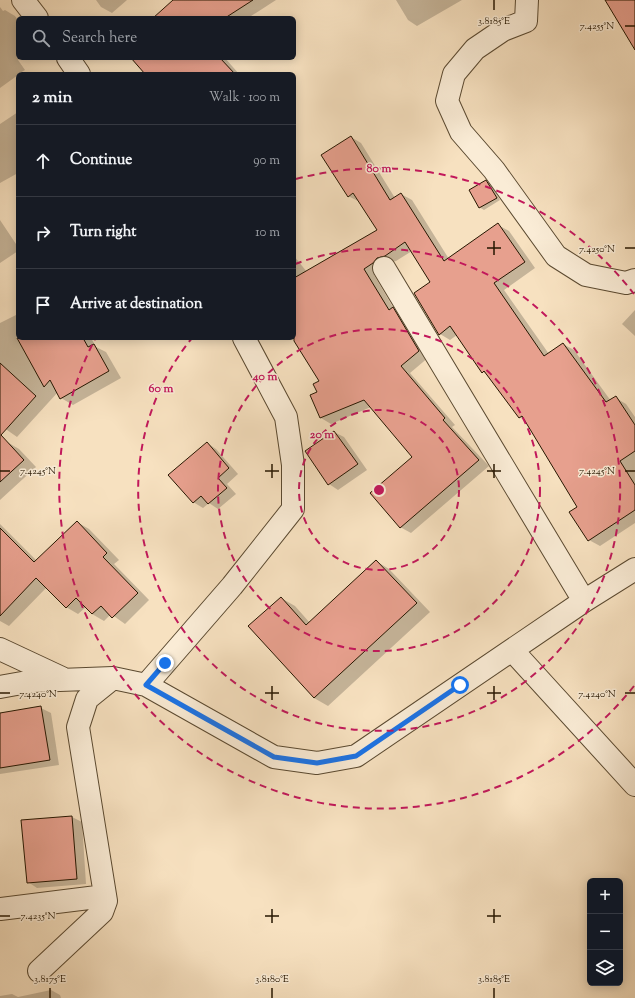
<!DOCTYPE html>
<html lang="en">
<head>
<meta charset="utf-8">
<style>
	:root { --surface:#171b24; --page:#242831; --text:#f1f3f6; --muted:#9ea1a6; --line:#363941 }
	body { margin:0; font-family:"Sorts Mill Goudy",serif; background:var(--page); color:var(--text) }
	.controls { position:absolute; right:12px; bottom:12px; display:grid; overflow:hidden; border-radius:6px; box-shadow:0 2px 10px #0003 }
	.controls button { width:36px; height:36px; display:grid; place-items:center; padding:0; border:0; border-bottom:1px solid var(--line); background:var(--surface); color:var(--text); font:20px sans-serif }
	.stop { position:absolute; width:12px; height:12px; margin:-9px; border:3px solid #1a73e8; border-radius:50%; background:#fff }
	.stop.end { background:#1a73e8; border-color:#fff; box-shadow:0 1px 4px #0008 }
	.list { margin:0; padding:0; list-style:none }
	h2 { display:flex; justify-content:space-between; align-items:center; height:52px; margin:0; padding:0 16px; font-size:17px }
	h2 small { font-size:13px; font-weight:400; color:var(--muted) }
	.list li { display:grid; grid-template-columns:26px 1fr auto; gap:12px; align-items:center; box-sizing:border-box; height:72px; padding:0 16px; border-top:1px solid var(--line) }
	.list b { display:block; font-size:15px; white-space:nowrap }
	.list em { font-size:13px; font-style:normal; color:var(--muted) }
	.icon { flex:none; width:22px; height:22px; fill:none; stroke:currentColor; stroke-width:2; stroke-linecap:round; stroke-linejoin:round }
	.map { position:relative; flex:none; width:635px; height:998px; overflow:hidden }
	.search { position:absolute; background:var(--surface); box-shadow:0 2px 10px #0003; left:16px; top:16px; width:280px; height:44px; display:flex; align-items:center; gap:10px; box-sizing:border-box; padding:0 14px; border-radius:6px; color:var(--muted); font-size:15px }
	.panel { position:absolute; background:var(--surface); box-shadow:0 2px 10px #0003; left:16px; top:72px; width:280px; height:268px; border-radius:6px }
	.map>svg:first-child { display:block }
</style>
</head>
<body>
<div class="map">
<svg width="635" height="998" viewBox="0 0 635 998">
	<rect width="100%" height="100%" fill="#f7e1c0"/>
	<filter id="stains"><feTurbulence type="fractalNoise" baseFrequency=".005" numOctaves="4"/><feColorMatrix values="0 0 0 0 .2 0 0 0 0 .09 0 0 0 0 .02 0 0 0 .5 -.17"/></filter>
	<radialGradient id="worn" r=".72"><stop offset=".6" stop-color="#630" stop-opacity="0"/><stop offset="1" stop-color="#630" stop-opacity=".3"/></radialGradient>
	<!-- shadow -->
	<path fill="#0003" d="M96,0H127L112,13L101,7Z
		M174,0H276L248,18H154Z
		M396,0H462L417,26L408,20Z
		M0,7L3,11L5,10L15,16L18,20V58H20L18,60L25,70L18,74V75L0,88Z
		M132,58H225L239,74H146Z
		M18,112V173L0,183V124Z
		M351,137L361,143L395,198L401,194L412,200L449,259L498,225L509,231L535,268L504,290L549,354L563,344L574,350L611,401L616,398L626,404L635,417V523L600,546L589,540L578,507L526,421L519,417L488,375L483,372L457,335L450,340L440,334L432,282L412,251L396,261L388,263L383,269L374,275L394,309L404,314L429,357L410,373L455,425L452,427L489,466L411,533L400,527L413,457L371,407L331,424L321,418V381L293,338L294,256L307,272L378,230L360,202L348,196Z
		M486,181L490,184L500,200L484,210L479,207Z
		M0,220L18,247V251L0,263Z
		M635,310V336L622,324Z
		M18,314V338H91L96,347L106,352L121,378L73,405L61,398L58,392L17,437L0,425V323Z
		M334,432L344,437L367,470L338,490L329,484Z
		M7,442L19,449L36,467L0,500V448Z
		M207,443L216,449L238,474L227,484L236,494L218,509L209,503L203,508L193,502Z
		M77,522L89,529L119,560L114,564L149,600L125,624L111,614L104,621L92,614L86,607L78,614L66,607L47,587L9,626L0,621V524L37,561Z
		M376,561L389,569L430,612L328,706L314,698L281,598L295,606L310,623Z
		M41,708L51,713L59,765L0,774V714Z
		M72,817L82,822L86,884L37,888L28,882L22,820Z
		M51,990L60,995L61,998H0V996L12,994L18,997Z"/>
	<!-- building -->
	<path fill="#e7a08e" stroke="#261600" d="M173,0H253L225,18H153Z
		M605,0H635V50Z
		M131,58H220L235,74H145Z
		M351,136L390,200L401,193L444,261L498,223L525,262L494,283L544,356L563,343L606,402L616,396L635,425V451L620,461L635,485V510L588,541L569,512L577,507L522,416L519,418L484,371L482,373L450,326L439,335L414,293L430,282L405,242L385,256L377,258L373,263L364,269L389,310L393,307L419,351L401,366L445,418L443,420L479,460L400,528L370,493L412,457L364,400L320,418L310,395L317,392L313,384L319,381L294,341V278L377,230L353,193L348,197L321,155Z
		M486,180L497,198L479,208L469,190Z
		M17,338H83L88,347L94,344L109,371L60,399L50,380L44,387Z
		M0,363L36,396L1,435L24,460L0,482Z
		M334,431L358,464L328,485L305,451Z
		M207,442L229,468L218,478L227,488L208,504L201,496L193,503L168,475Z
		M77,521L107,553L103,557L138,593L112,618L101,606L92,614L76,598L66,608L36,578L0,616V528L34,562Z
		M376,560L417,603L314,698L248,626L281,597L306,625Z
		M41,706L50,760L0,768V713Z
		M72,816L77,879L27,883L21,820Z"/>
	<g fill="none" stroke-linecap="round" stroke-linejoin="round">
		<!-- street casing -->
		<g stroke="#5a4930" stroke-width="24">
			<path id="street" d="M23,0L37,18
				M527,0L526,21L503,30L475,49L454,74L447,101L461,132L494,170L556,256L586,275L626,283L635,280
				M68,58L79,74
				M384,268L584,601
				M0,649L62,678
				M512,650L635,785
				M146,685L232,586L293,509V465L286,417L244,338
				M0,687L33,681L113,678L146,685L274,757L317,763L356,756L584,601L635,569
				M0,909L105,896
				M39,971L102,912L106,901L78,727L87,699L113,678"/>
		</g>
		<!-- street -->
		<use href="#street" stroke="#faecd6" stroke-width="22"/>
	</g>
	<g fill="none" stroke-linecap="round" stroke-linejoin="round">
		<!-- route -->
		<path stroke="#1a73e8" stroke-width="5" d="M165,663L146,685L274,757L317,763L356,756L460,685"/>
	</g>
	<!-- ticks -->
	<path fill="none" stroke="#261600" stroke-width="1.5" d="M494,0V10M625,26H635M494,241V255M487,248H501M625,248H635M272,464V478M494,464V478M0,471H10M265,471H279M487,471H501M625,471H635M272,686V700M494,686V700M0,693H10M265,693H279M487,693H501M625,693H635M272,909V923M494,909V923M0,916H10M265,916H279M487,916H501M50,988V998M272,988V998M494,988V998"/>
	<!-- distance rings -->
	<g fill="none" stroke="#c2185b" stroke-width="2" stroke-dasharray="7 5">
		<circle cx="379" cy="490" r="80"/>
		<circle cx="379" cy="490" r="161"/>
		<path d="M295 264A241 241 0 1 1 192 338"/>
		<path d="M634 686A322 322 0 0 1 95 339M296 179A322 322 0 0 1 634 294"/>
	</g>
	<g font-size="10" text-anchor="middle" fill="#261600" stroke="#faecd6" stroke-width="3" stroke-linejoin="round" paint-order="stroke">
		<text x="494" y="24">3.8185°E</text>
		<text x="597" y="29">7.4255°N</text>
		<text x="597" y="252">7.4250°N</text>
		<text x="38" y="474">7.4245°N</text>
		<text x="597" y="474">7.4245°N</text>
		<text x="38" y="697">7.4240°N</text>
		<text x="597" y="697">7.4240°N</text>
		<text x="38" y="919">7.4235°N</text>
		<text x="50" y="982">3.8175°E</text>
		<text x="272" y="982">3.8180°E</text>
		<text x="494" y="982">3.8185°E</text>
	</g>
	<circle cx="379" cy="490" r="6" fill="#c2185b" stroke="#faecd6" stroke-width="2"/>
	<g font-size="12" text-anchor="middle" font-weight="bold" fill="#c2185b" stroke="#faecd6" stroke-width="3" stroke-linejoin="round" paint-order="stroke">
		<text x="379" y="172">80 m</text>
		<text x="265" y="380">40 m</text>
		<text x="161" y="392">60 m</text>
		<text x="322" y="438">20 m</text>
	</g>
	<rect width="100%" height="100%" filter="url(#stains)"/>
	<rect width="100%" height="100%" fill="url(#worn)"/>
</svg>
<div class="controls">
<button>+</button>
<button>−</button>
<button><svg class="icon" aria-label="layers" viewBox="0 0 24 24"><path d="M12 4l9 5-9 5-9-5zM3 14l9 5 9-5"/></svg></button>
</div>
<div class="stop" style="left:460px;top:685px"></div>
<div class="stop end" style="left:165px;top:663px"></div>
<div class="search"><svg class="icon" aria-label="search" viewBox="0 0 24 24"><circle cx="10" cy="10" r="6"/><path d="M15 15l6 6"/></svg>Search here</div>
<section class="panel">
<h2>2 min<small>Walk · 100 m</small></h2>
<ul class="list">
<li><svg class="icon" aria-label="ahead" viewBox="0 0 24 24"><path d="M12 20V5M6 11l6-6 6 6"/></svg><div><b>Continue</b></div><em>90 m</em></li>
<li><svg class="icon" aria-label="right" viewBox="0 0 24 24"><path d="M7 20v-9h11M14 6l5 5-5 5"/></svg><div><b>Turn right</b></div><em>10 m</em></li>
<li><svg class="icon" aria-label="arrive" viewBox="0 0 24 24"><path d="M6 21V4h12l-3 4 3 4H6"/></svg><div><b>Arrive at destination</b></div></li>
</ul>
</section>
</div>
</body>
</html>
